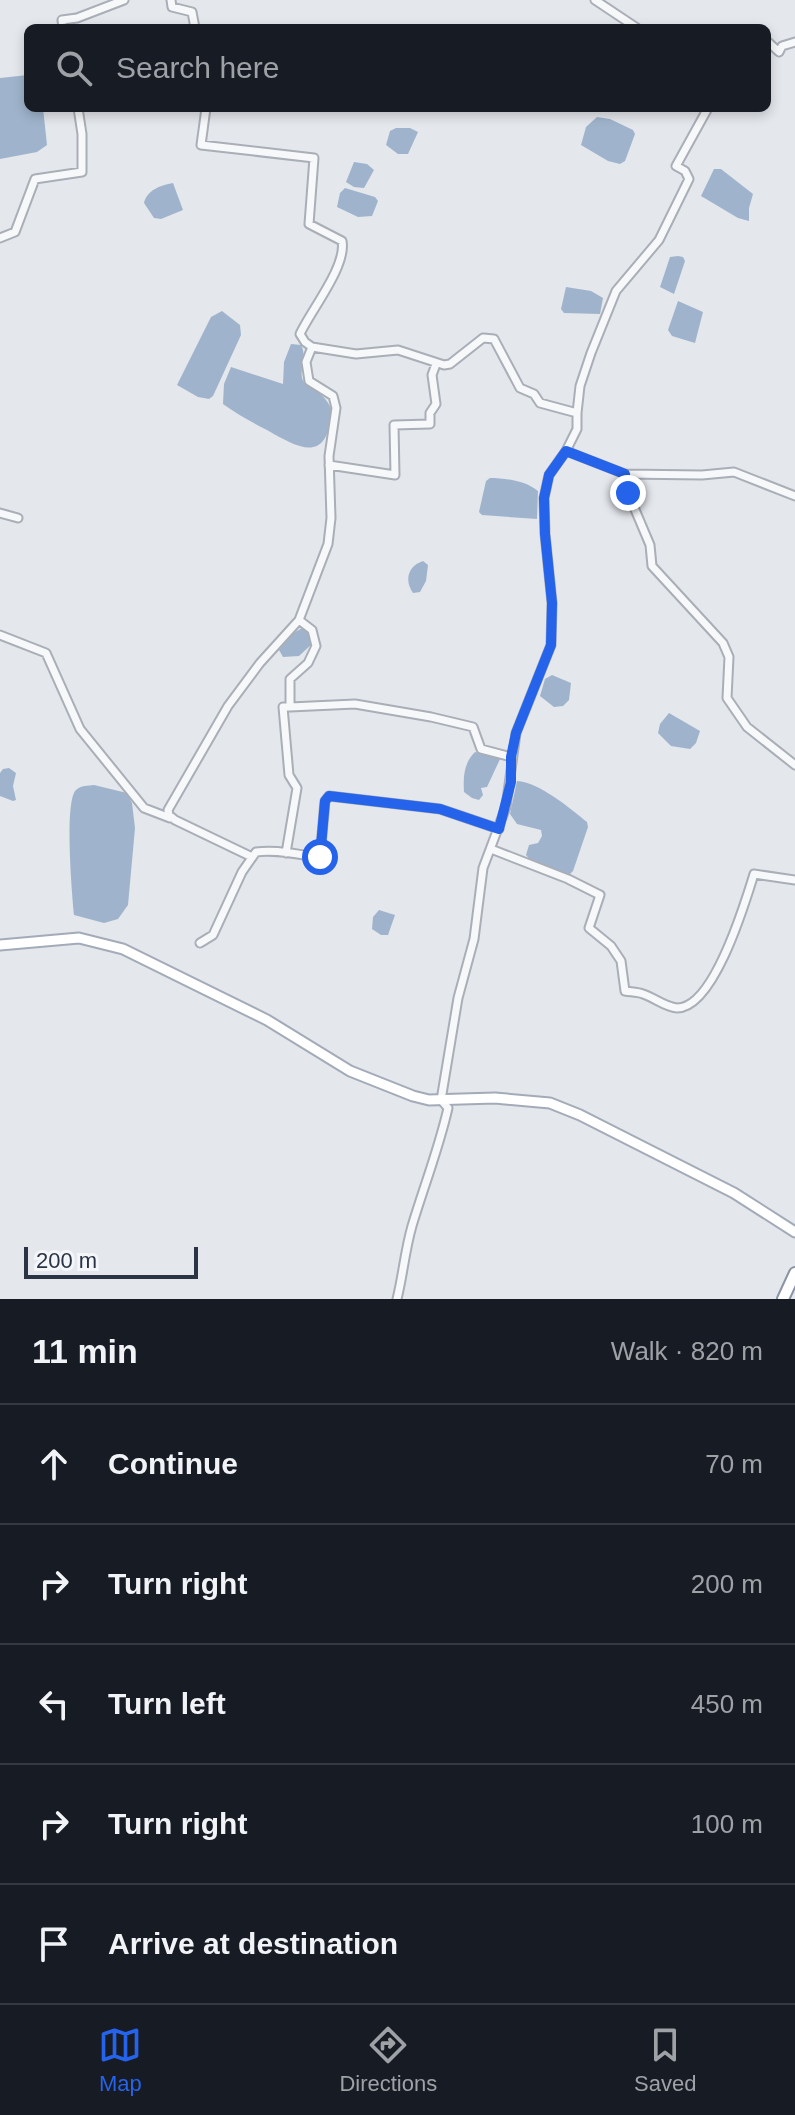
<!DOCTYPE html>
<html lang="en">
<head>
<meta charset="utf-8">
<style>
	:root { --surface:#171b24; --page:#20242c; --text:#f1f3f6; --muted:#9ea1a6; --line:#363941; --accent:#2563eb }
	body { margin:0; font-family:Helvetica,sans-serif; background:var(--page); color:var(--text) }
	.scale { position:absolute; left:24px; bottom:20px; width:174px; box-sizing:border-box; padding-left:8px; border:4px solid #2b3445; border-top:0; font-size:22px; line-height:28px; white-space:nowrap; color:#2b3445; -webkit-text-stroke:6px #f4f6f9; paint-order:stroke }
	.stop { position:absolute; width:24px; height:24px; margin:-18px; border:6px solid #2563eb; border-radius:50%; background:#fff }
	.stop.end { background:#2563eb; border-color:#fff; box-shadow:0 2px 8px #0008 }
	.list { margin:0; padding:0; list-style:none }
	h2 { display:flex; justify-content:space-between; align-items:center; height:104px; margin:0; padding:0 32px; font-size:34px }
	h2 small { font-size:26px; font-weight:400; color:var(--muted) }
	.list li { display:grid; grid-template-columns:52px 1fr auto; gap:24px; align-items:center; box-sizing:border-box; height:120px; padding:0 32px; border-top:2px solid var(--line) }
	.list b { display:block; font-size:30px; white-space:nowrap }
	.list em { font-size:26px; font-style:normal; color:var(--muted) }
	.icon { flex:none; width:44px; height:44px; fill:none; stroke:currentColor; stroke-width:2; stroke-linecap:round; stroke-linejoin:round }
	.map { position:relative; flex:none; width:795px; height:1299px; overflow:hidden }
	.search { position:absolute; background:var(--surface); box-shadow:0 4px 12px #0003; left:24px; right:24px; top:24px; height:88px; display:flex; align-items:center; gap:20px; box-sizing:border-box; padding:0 28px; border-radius:12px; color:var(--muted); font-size:30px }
	.sheet { height:704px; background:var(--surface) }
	nav { display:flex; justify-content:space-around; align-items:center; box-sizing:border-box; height:112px; border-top:2px solid var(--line); background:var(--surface); font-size:22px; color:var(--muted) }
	nav a { display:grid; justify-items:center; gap:4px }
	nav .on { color:var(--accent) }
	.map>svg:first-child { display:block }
</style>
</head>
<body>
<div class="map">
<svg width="795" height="1299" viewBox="0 0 795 1299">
	<rect width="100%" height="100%" fill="#e4e7ec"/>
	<!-- water -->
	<path fill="#9fb4cc" d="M28,75V108H43L47,145L37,152L0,159V78Z
		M597,117L610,119L633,130L635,134L625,161L620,164L608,161L581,145L586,127Z
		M396,128H410L418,132L408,154H398L386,145L390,131Z
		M354,162L367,164L374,170L364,188L354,187L346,182Z
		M714,169H721L753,194L749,208V221L738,218L701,196Z
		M173,183L183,210L161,219L154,218L144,203C147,190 161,185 173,183Z
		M345,188L375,197L378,201L372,216L358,217L337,207L340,193Z
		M678,256L683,257L685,261L674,294L660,287L670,257Z
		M566,287L591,291L603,298L600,314L564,313L561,309Z
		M678,301L703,312L695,343L672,336L668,330Z
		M222,311L240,325L241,335L213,396L209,399L198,397L177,385L211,317Z
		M291,344L301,345C307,356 300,366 302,378C304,387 325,390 332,411C327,464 300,449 267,430C251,422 237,414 223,404L224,384L231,367L283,384L284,362Z
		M490,478C506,478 526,481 538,491L537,519L482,515L479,512L486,481Z
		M423,561L428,565L426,581L420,592L413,593C404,580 408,566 423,561Z
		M302,628L308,629L313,643L299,656L283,657L279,650L290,635Z
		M552,675L571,683L569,700L563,706L554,707L540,696L545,679Z
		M669,713L700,731L696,743L690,749L671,746L658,733L660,724Z
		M475,752L501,757L487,787L481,788L483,795L479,800L472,798L464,792C463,776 464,763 475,752Z
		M9,768L16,773L13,786L16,800L13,801L0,796V773L3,769Z
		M517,781C539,782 571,809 587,822L588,827L573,871L569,875L531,861L526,855L529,845L538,843L542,836L541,830L517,824L510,814Z
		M94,785L127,793L132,803L135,828L128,905L118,919L104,923L74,915C72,895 64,801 76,790C81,785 88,786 94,785Z
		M379,910L395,915L388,935H381L372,929L373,917Z"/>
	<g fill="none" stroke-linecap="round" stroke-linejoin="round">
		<!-- minor casing -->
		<g stroke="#a9aeb7" stroke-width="11">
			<path id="minor" d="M171,0L172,7L192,12L195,28
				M595,0L637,28
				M63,28L62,20L77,18L124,0
				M767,41L779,52L782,46L795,42
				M206,108L201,145L314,158L309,224L342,241C347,266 311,310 300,334L305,342L312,347
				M0,238L15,232L35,179L82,172V134L78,108
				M577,413L580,386L591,353L616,291L659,240L689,179L685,171L676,166L708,108
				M329,465L395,475L394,425L430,424V413L436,404L432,375L436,364
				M625,474L702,475L734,472L795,496
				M0,513L18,518
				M299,620L312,630L316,646L308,663L290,679V707L355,704L431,717L473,727L481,749L511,757
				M0,635L46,653L80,729L144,808L170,818
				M491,849L568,879L600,895L589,928L611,946L621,961L625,991C631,992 638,992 643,994C655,998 665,1007 677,1008C714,1008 745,903 754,874L795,880
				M286,853L297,788L289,775L283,707H290
				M252,857L175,820L169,815L168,810L228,706L260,663L299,620L328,544L331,518L329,456L336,408L333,396L309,381L306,362L312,347L356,354L398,350L444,365L450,364L483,338L494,339L520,388L534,394L540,403L577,413V429L566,451L625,474L628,493L650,545L652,566L723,643L729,657L727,698L747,727L795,765
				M200,943L213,935L242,872L256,852C277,849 298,855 320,857L325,801L329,796L440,809L499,829
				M397,1299C403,1275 405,1250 412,1226C424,1186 439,1148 448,1108L441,1100L458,998L474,939L483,868L506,807L516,733L551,645L552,603L545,534L544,498L549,475L566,451"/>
		</g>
		<!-- major casing -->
		<g stroke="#a3abb8" stroke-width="13">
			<path id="major" d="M0,945L79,938L123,949L267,1020L350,1071L413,1096L429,1100L495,1098L550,1103L580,1115L734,1193L795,1232"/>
		</g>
		<!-- highway casing -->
		<g stroke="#8b94a3" stroke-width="14">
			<path id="highway" d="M783,1299L795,1273"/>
		</g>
		<!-- minor -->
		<use href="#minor" stroke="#f7f8fa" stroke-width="7"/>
		<!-- major -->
		<use href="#major" stroke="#fff" stroke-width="9"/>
		<!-- highway -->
		<use href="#highway" stroke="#fff" stroke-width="10"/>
	</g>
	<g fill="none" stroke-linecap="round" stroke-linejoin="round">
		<!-- route -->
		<path stroke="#2563eb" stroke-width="10" d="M320,857L325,801L329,796L440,809L499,829L511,782V757L516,733L551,645L552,603L545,534L544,498L549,475L566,451L625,474L628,493"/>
	</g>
</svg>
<div class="scale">200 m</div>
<div class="stop" style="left:320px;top:857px"></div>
<div class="stop end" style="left:628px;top:493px"></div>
<div class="search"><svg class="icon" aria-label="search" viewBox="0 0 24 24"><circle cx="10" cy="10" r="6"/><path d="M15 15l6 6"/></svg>Search here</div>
</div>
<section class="sheet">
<h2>11 min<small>Walk · 820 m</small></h2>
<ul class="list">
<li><svg class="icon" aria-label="ahead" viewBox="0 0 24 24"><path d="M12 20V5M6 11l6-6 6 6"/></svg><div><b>Continue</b></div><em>70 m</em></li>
<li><svg class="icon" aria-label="right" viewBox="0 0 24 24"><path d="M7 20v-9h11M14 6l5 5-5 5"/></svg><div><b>Turn right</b></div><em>200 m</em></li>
<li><svg class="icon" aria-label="left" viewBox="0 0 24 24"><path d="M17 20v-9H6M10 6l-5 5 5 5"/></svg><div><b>Turn left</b></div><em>450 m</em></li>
<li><svg class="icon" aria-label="right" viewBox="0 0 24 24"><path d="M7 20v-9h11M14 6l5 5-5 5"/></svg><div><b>Turn right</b></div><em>100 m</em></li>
<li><svg class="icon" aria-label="arrive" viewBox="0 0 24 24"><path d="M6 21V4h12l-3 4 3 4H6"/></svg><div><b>Arrive at destination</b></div></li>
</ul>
</section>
<nav>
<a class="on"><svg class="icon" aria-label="map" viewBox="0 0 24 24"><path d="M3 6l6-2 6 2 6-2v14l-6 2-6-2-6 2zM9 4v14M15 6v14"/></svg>Map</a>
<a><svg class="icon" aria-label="directions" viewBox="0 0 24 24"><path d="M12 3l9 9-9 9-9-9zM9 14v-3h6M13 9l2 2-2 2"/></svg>Directions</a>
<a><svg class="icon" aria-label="saved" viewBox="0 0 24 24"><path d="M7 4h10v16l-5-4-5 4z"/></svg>Saved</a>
</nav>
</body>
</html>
